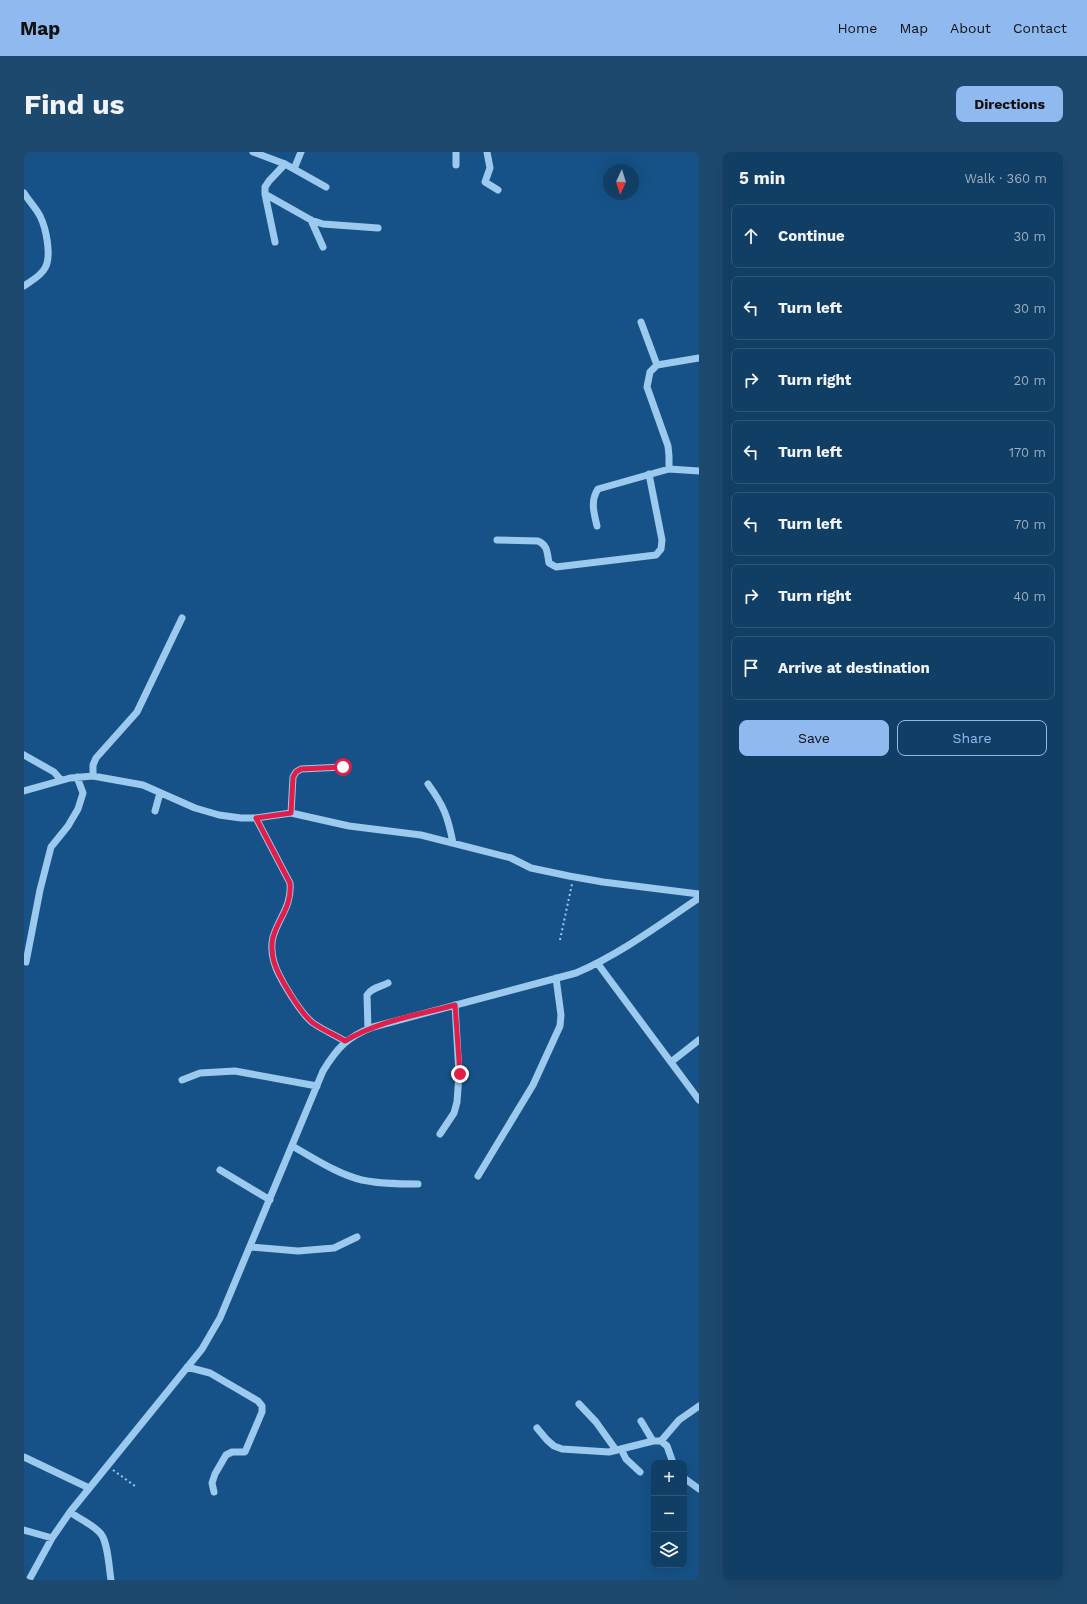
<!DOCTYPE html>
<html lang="en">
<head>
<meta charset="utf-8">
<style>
	:root { --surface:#103e65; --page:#1e496e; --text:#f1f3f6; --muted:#9caebf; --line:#305779; --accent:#90b9f0 }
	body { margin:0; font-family:"Work Sans",sans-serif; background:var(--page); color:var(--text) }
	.controls { position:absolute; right:12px; bottom:12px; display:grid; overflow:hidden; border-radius:8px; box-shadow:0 4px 16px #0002 }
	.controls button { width:36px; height:36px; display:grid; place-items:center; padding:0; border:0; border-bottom:1px solid var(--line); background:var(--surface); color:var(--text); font:20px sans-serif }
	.compass { position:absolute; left:579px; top:12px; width:36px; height:36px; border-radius:50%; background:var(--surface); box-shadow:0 4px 16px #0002; rotate:184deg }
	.stop { position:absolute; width:12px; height:12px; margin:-9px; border:3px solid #e11d48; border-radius:50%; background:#fff }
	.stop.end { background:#e11d48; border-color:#fff; box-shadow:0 1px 4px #0008 }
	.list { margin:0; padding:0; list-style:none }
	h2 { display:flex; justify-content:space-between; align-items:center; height:52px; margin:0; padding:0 16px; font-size:17px }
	h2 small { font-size:13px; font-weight:400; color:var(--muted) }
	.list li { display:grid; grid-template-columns:26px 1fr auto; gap:12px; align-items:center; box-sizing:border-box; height:64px; margin:0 8px 8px; padding:0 8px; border:1px solid var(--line); border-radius:8px }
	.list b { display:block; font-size:15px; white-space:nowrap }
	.list em { font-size:13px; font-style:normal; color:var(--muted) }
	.actions { display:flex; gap:8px; padding:12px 16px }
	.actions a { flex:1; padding:9px 0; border:1px solid var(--accent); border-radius:8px; text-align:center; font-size:14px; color:var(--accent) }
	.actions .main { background:var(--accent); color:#111 }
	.icon { flex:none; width:22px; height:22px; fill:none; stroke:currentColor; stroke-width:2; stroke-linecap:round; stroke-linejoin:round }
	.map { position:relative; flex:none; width:675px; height:1428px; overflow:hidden; border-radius:8px }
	header { display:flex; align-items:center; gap:24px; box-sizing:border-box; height:56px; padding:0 20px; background:var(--accent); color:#111 }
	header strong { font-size:19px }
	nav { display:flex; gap:22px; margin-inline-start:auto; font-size:14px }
	.intro { display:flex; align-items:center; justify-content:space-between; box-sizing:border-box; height:96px; padding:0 24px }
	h1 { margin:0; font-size:28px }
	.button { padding:10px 18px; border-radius:8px; background:var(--accent); color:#111; font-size:14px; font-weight:700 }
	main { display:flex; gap:24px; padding:0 24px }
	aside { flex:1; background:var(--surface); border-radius:8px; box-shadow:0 4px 16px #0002 }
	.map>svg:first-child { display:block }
</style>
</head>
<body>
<header>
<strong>Map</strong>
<nav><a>Home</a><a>Map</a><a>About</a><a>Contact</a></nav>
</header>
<div class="intro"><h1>Find us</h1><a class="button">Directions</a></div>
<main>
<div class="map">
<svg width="675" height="1428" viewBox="0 0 675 1428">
	<rect width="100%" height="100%" fill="#165287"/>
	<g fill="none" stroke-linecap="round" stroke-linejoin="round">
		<!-- path -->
		<path stroke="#9cc9ee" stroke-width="2" stroke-dasharray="2 3" stroke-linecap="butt" d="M536,788L548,732
			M89,1318L111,1334"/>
		<!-- minor -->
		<path stroke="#9cc9ee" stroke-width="7" d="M229,0L261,12L302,35
			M463,0L466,16L461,30L474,38
			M432,13V0
			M270,17L277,0
			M0,41C5,49 12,56 16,64C22,76 28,104 21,116C17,124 7,129 0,134
			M241,42L287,68L299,72L354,76
			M287,68L299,95
			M251,90L241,42V35L245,29L261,12
			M617,170L633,213
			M645,317V304L644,294L623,235L626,220L633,213L675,206
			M573,374C570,361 566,349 574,337L645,317L675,319
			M473,388L514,389C524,393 523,401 525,411L532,415L632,403L637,397L638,388L625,322
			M0,603L30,620L37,628
			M69,624V613L72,606L113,560L158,466
			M404,632C420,654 424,665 429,691
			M0,639L46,626L69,624L119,633L171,656L195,663L217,666H232L267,661L325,674L397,683L487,706L507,716L545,724L579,730L675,742
			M131,659L136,641
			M267,661L269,625L272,620L277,617L319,615
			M232,666L266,731C268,754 255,765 249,785C247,793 248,803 250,810C254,825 277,862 289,871C299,878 311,883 321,889
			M2,810L16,738L27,695L44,674L54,657L59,641L53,625
			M574,812L675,948
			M344,877L343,843C348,835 357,835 364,831
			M647,910L675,888
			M158,928L176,921L211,919L293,934
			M416,982L430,961L433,950L435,922L431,853
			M268,994C290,1006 313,1022 338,1028C357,1032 375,1032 394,1032
			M196,1018L246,1048
			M454,1024L509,933L536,874L537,863L532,826
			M226,1095L274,1099L310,1096L333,1085
			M163,1215L186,1221L234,1249L238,1254V1260L221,1300H208L202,1303L191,1322L188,1331L190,1340
			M555,1252L572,1270L592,1298
			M617,1269L629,1289
			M513,1276L523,1288L530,1294L538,1297L585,1300L629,1289H637L643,1294L649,1311
			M637,1289L655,1268L675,1254
			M597,1297L602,1307L616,1320
			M0,1305L65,1336
			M660,1326L675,1337
			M46,1360C55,1367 70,1373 77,1382C84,1391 85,1416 87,1428
			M0,1378L28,1386
			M5,1428L28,1386L46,1360L178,1197L196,1166L299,919C313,896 323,885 349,875L552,821C596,802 635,773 675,746"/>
	</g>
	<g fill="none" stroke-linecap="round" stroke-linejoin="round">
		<!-- route -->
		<path stroke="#e11d48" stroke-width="5" d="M319,615L277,617L272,620L269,625L267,661L232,666L266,731C268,755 255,765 249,785C247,792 248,803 250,810C254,824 277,862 289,871C299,878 311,883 321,889C354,869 394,863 431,853L436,922"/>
	</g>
</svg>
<div class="controls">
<button>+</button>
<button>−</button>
<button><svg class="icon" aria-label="layers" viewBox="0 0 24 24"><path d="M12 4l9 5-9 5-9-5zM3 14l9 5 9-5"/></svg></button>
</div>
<svg class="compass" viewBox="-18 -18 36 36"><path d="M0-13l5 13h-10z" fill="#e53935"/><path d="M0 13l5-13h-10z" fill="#9caebf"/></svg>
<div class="stop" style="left:319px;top:615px"></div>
<div class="stop end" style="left:436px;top:922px"></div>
</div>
<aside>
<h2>5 min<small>Walk · 360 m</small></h2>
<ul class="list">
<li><svg class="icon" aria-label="ahead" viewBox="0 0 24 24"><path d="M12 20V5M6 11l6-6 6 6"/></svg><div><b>Continue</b></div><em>30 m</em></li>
<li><svg class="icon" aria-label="left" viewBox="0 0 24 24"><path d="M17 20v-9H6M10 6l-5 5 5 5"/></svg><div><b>Turn left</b></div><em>30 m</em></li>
<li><svg class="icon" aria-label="right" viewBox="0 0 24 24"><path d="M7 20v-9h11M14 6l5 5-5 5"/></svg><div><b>Turn right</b></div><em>20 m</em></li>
<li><svg class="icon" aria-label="left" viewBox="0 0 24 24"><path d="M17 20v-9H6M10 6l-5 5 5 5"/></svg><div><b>Turn left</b></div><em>170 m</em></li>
<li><svg class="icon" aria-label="left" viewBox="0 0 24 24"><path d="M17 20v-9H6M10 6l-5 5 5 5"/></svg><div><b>Turn left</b></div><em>70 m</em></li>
<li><svg class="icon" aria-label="right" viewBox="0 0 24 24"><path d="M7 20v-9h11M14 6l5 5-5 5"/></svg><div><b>Turn right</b></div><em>40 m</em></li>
<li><svg class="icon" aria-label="arrive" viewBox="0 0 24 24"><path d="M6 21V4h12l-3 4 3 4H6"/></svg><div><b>Arrive at destination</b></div></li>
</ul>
<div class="actions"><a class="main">Save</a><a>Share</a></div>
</aside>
</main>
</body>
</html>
